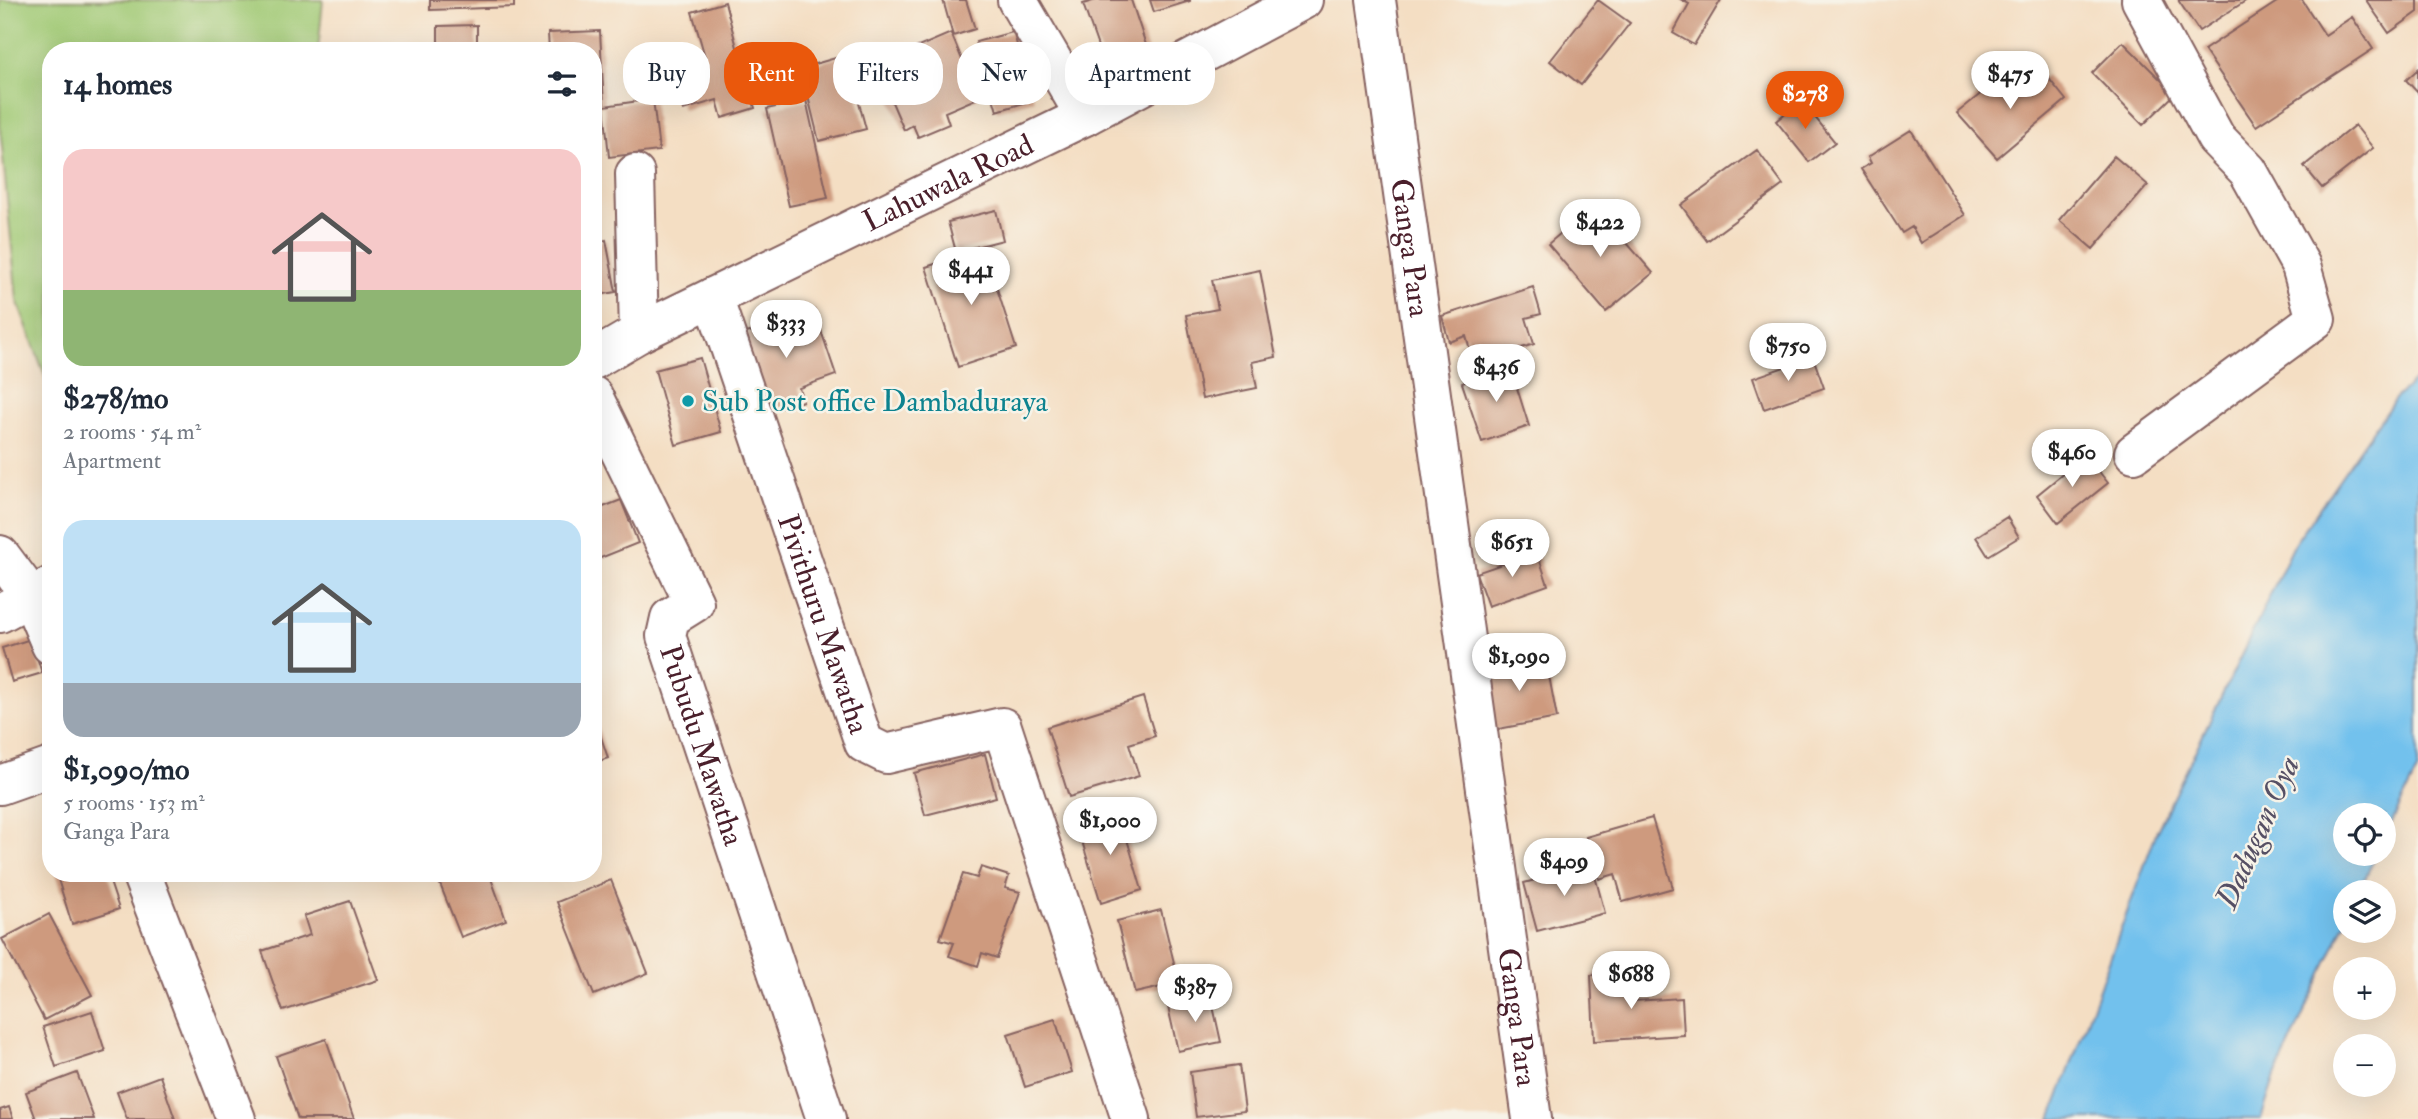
<!DOCTYPE html>
<html lang="en">
<head>
<meta charset="utf-8">
<style>
  :root { --surface:#fff; --page:#f6f6f7; --text:#1f2937; --muted:#747a83; --accent:#ea580c }
  body { margin:0; font-family:"IM FELL Double Pica",serif; background:var(--page); color:var(--text); height:100vh; display:flex; flex-direction:column; font-size:26px; white-space:nowrap }
  * { box-sizing:border-box; margin:0 }
  p { font-size:23px; color:var(--muted) }
  .icon { flex:none; width:38px; height:38px; fill:none; stroke:currentColor; stroke-width:2; stroke-linecap:round; stroke-linejoin:round }
  .map { position:relative; flex:1; overflow:hidden }
  .panel { position:absolute; left:42px; top:42px; width:560px; height:840px; display:flex; flex-direction:column; background:var(--surface); border-radius:28px; box-shadow:0 7px 28px #0002 }
  .panel>* { flex:none }
  .banner { position:absolute; left:623px; top:42px; width:665px; height:63px; display:flex; gap:14px }
  .buttons { position:absolute; left:2333px; top:803px; display:grid; gap:14px }
  .buttons a { display:grid; place-items:center; width:63px; height:63px; border-radius:50%; background:var(--surface); box-shadow:0 7px 28px #0002; font-size:35px }
  .price { position:absolute; translate:-50% -60px; padding:0 16px; border-radius:24px; background:#fff; color:#222; font-size:23px; line-height:46px; filter:drop-shadow(0 2px 4px #0008) }
  .price::after { content:''; position:absolute; left:50%; top:42px; width:21px; height:16px; margin-left:-10px; background:inherit; clip-path:polygon(0 0,100% 0,50% 100%) }
  .price.on { background:var(--accent); color:#fff }
  ul { padding:0; list-style:none }
  li { display:grid; align-content:center; gap:14px; height:371px; padding:0 21px }
  li span { display:grid; place-items:center; height:217px; border-radius:21px; color:#555 }
  li>.icon { margin-inline-start:auto }
  span .icon { width:126px; height:126px; fill:#fffc; stroke-width:1 }
  li b { font-size:30px }
  h2 { display:flex; justify-content:space-between; align-items:center; height:84px; padding:0 21px; font-size:30px }
  .pill { padding:0 24px; border-radius:28px; background:var(--surface); box-shadow:0 7px 28px #0002; font-size:24px; line-height:63px }
  .pill.on { background:var(--accent); color:#fff }
  .map>svg:first-child { display:block }
  .green { fill:#a0c975; stroke:#757450; stroke-width:2 }
  .water { fill:#72c1ed; stroke:#5e708c; stroke-width:2 }
  .building { fill:#ce9a7e }
  .lines { fill:none; stroke-linecap:round; stroke-linejoin:round }
  .street-casing { stroke:#866260; stroke-width:42 }
  .street { stroke:#fff; stroke-width:38 }
  .culture-dot { fill:#0f9aa8; stroke:#f7f3e8; stroke-width:2.5 }
  .labels { text-anchor:middle; stroke-width:5; stroke-linejoin:round; paint-order:stroke }
  .street-label { font-size:30px; fill:#4a1f2b; stroke:#f7f3e8 }
  .culture-label { font-size:30px; fill:#0d838f; stroke:#f7f3e8; text-anchor:start }
  .water-label { font-size:32px; font-style:italic; fill:#565065; stroke:#f7f3e8 }
</style>
</head>
<body>
<div class="map">
<svg width="2418" height="1119" viewBox="0 0 2418 1119">
  <rect width="100%" height="100%" fill="#f7f3e8"/>
  <filter id="ink" filterUnits="userSpaceOnUse"><feTurbulence type="fractalNoise" baseFrequency=".0143" numOctaves="2"/><feDisplacementMap in="SourceGraphic" scale="14" xChannelSelector="R" yChannelSelector="G"/><feConvolveMatrix kernelMatrix="1 2 1 2 8 2 1 2 1" color-interpolation-filters="sRGB"/></filter>
  <filter id="wash" filterUnits="userSpaceOnUse"><feTurbulence type="fractalNoise" baseFrequency=".00686" numOctaves="4" result="noise"/><feDisplacementMap in="SourceGraphic" scale="28" xChannelSelector="R" yChannelSelector="G"/><feGaussianBlur stdDeviation="1.57" result="paint"/><feColorMatrix in="noise" values="0 0 0 0 0 0 0 0 0 0 0 0 0 0 0 0 0 1.4 0 .05"/><feComposite in="paint" operator="in"/></filter>
  <g filter="url(#wash)">
    <rect width="100%" height="100%" fill="#f4dec3"/>
    <!-- green -->
    <path class="green" d="M0,0H323L318,51H51V392L17,300L0,127Z"/>
    <!-- water -->
    <path class="water" d="M2418,377V769L2384,838V816H2345V854H2376L2359,892H2345V923L2275,1076L2261,1119H2051L2157,831L2295,543L2395,399Z"/>
    <g id="blocks">
      <!-- building -->
      <path class="building" d="M430,0H514V7L430,10Z
        M943,0H966L975,29L953,36Z
        M1096,0H1131L1151,60L1108,75L1083,4Z
        M1150,0H1190V1L1154,12Z
        M1598,0L1630,23L1581,85L1550,61Z
        M1682,0H1721L1694,45L1673,33L1689,4Z
        M2178,0H2247L2199,31Z
        M2280,0H2302L2325,35L2352,17L2373,49L2256,126L2204,50Z
        M2366,0H2418V12L2389,33Z
        M725,2L738,51L745,49L757,89L750,91L755,108L722,118L717,100L683,110L671,70L706,60L692,12Z
        M477,25V51H438V26Z
        M600,31L604,106H593V51H549L548,33Z
        M1013,32L1034,100L997,111L976,42Z
        M951,33L978,98L945,112L949,124L918,137L913,125L904,130L876,65Z
        M2123,42L2175,94L2143,125L2092,73Z
        M846,55L866,129L819,141L801,68Z
        M2418,69V93L2406,80Z
        M2010,70L2027,91L2046,75L2066,100L1997,158L1957,113Z
        M653,99L659,151L609,157L604,106Z
        M806,100L828,198L789,206L767,109Z
        M1801,100L1835,142L1809,162L1776,121Z
        M593,112H596L597,178H593Z
        M2355,125L2373,148L2322,188L2304,166Z
        M1911,130L1965,215L1921,243L1912,227L1902,233L1861,169L1871,163L1868,157Z
        M1757,150L1783,185L1707,241L1681,205Z
        M2114,156L2148,185L2093,249L2059,220Z
        M1594,205L1653,273L1606,312L1548,244Z
        M996,210L1003,240L956,252L948,222Z
        M606,240L616,292L593,296V243Z
        M984,248L1016,348L958,367L926,267Z
        M1260,270L1276,357L1252,362L1257,388L1202,399L1186,315L1218,309L1212,280Z
        M1533,287L1541,314L1526,318L1534,344L1474,363L1466,336L1449,342L1442,316Z
        M814,310L836,375L799,388L803,401L764,413L735,337Z
        M1813,357L1824,388L1764,409L1753,378Z
        M700,358L721,432L676,445L655,370Z
        M1510,366L1529,426L1482,442L1462,383Z
        M2086,455L2108,483L2058,523L2037,495Z
        M621,500L638,543L593,561V511Z
        M2007,517L2019,537L1988,556L1976,537Z
        M1537,552L1548,585L1488,606L1476,573Z
        M31,639L42,673L12,682L2,648Z
        M1545,655L1557,718L1493,730L1481,668Z
        M1143,697L1155,736L1129,744L1139,776L1069,797L1047,727Z
        M593,713L608,758L593,763Z
        M985,754L996,797L925,815L914,773Z
        M1119,812L1142,890L1101,903L1077,825Z
        M1652,818L1673,888L1623,902L1615,874L1599,879L1586,837Z
        M1592,865L1605,913L1537,931L1524,883Z
        M981,867L1009,876L1005,888L1020,892L997,958L982,953L978,966L949,956L954,943L940,939L963,874L977,878Z
        M56,873H107L119,909L72,924Z
        M489,873L506,920L461,937L436,874Z
        M611,880L648,973L594,995L557,902Z
        M350,901L378,980L283,1011L262,951L310,935L304,916Z
        M1161,910L1179,983L1135,993L1117,921Z
        M49,914L92,995L44,1020L2,939Z
        M1632,972L1634,1001L1682,998L1684,1035L1594,1041L1591,975Z
        M1211,997L1221,1042L1178,1051L1168,1007Z
        M92,1011L105,1051L56,1067L43,1027Z
        M1055,1019L1072,1072L1025,1087L1008,1034Z
        M326,1039L354,1119H298L276,1056Z
        M1239,1065L1245,1111L1196,1117L1190,1072Z
        M77,1073L94,1119H36L26,1092Z
        M160,1076L175,1119H127L117,1092Z
        M9,1107L13,1119H0V1110Z"/>
    </g>
  </g>
  <g filter="url(#ink)">
    <use href="#blocks" fill-opacity="0" stroke="#866260" stroke-width="2"/>
    <g class="lines">
      <defs>
        <g id="street">
          <path d="M1017,0L1085,116"/>
          <path id="s1" d="M1376,0L1532,1119"/>
          <path d="M635,174L639,333"/>
          <path id="s2" d="M713,297L864,743L886,754L1002,727L1131,1119"/>
          <path id="s3" d="M593,360L639,333L1085,116L1303,0"/>
          <path id="s4" d="M593,396L694,603L670,618L666,636L826,1119"/>
          <path d="M2134,453L2316,319L2301,266L2248,171L2216,138L2141,0"/>
          <path d="M0,555L30,595L51,645"/>
          <path d="M0,613L51,586"/>
          <path d="M0,785L51,767"/>
          <path d="M141,873L236,1119"/>
        </g>
      </defs>
      <!-- street casing -->
      <use href="#street" class="street-casing"/>
      <!-- street -->
      <use href="#street" class="street"/>
    </g>
  </g>
  <!-- markers -->
  <circle class="culture-dot" cx="688" cy="401" r="7"/>
  <g class="labels">
    <!-- street labels -->
    <g class="street-label">
      <text dy="10" stroke="none"><textPath href="#s3" startOffset="397">Lahuwala Road</textPath></text>
      <text dy="10" stroke="none"><textPath href="#s1" startOffset="250">Ganga Para</textPath></text>
      <text dy="10" stroke="none"><textPath href="#s2" startOffset="345">Pivithuru Mawatha</textPath></text>
      <text dy="10" stroke="none"><textPath href="#s4" startOffset="392">Pubudu Mawatha</textPath></text>
      <text dy="10" stroke="none"><textPath href="#s1" startOffset="1027">Ganga Para</textPath></text>
    </g>
    <!-- culture labels -->
    <g class="culture-label">
      <text x="702" y="411">Sub Post office Dambaduraya</text>
    </g>
    <!-- water labels -->
    <g class="water-label">
      <text transform="translate(2257 832) rotate(-66)" y="11">Dadugan Oya</text>
    </g>
  </g>
</svg>
<div class="buttons">
<a><svg class="icon" aria-label="locate" viewBox="0 0 24 24"><circle cx="12" cy="12" r="6"/><path d="M12 2v4M12 18v4M2 12h4M18 12h4"/></svg></a>
<a><svg class="icon" aria-label="layers" viewBox="0 0 24 24"><path d="M12 4l9 5-9 5-9-5zM3 14l9 5 9-5"/></svg></a>
<a>+</a>
<a>−</a>
</div>
<b class="price" style="left:2010px;top:111px">$475</b>
<b class="price on" style="left:1805px;top:131px">$278</b>
<b class="price" style="left:1600px;top:259px">$422</b>
<b class="price" style="left:971px;top:307px">$441</b>
<b class="price" style="left:786px;top:360px">$333</b>
<b class="price" style="left:1788px;top:383px">$750</b>
<b class="price" style="left:1496px;top:404px">$436</b>
<b class="price" style="left:2072px;top:489px">$460</b>
<b class="price" style="left:1512px;top:579px">$651</b>
<b class="price" style="left:1519px;top:693px">$1,090</b>
<b class="price" style="left:1110px;top:857px">$1,000</b>
<b class="price" style="left:1564px;top:898px">$409</b>
<b class="price" style="left:1631px;top:1011px">$688</b>
<b class="price" style="left:1195px;top:1024px">$387</b>
<div class="banner">
<a class="pill">Buy</a>
<a class="pill on">Rent</a>
<a class="pill">Filters</a>
<a class="pill">New</a>
<a class="pill">Apartment</a>
</div>
<section class="panel">
<h2>14 homes<svg class="icon" aria-label="filters" viewBox="0 0 24 24"><path d="M4 7h16M4 17h16"/><circle cx="9" cy="7" r="2"/><circle cx="15" cy="17" r="2"/></svg></h2>
<ul>
<li><span style="background:linear-gradient(#f6c9c9 65%,#8fb573 0)"><svg class="icon" aria-label="home" viewBox="0 0 24 24"><path d="M3 11l9-7 9 7M6 9v11h12V9"/></svg></span><div><b>$278/mo</b><p>2 rooms · 54 m²</p><p>Apartment</p></div></li>
<li><span style="background:linear-gradient(#bfe0f5 75%,#9aa5b1 0)"><svg class="icon" aria-label="home" viewBox="0 0 24 24"><path d="M3 11l9-7 9 7M6 9v11h12V9"/></svg></span><div><b>$1,090/mo</b><p>5 rooms · 153 m²</p><p>Ganga Para</p></div></li>
</ul>
</section>
</div>
</body>
</html>
